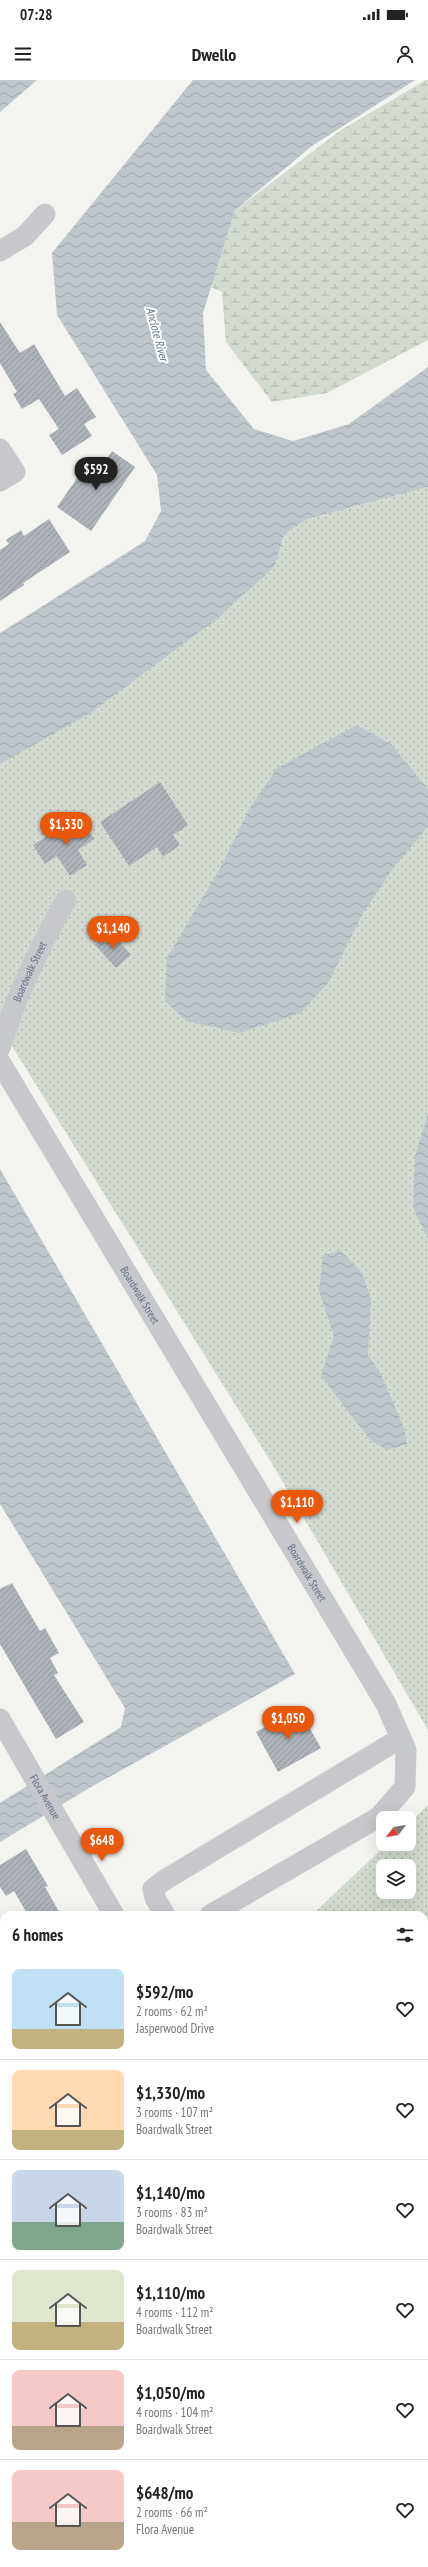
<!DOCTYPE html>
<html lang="en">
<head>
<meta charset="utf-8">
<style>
  :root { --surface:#fff; --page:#f6f6f6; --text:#222; --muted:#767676; --line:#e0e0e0; --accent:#ea580c }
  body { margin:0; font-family:"PT Sans Narrow",sans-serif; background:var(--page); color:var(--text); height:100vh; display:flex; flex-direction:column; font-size:15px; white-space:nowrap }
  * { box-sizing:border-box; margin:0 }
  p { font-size:13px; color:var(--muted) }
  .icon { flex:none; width:22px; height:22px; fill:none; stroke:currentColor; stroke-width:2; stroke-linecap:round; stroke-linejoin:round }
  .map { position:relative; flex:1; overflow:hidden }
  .side { position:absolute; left:0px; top:1831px; width:428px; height:656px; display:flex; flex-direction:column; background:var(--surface); border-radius:12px 12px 0 0; box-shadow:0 4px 16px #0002 }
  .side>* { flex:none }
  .needle { width:26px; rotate:239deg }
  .controls { position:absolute; left:376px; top:1731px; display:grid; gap:8px }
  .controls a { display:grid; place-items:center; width:40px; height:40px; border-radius:8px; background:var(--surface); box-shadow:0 4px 16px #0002; font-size:20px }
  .price { position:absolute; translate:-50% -34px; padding:0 9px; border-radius:14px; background:var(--accent); color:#fff; font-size:13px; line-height:26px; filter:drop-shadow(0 1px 2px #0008) }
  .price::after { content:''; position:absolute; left:50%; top:24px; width:12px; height:9px; margin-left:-6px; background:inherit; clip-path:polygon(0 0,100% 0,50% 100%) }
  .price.on { background:#222; color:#fff }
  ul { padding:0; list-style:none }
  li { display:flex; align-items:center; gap:12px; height:100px; padding:0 12px }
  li+li { border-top:1px solid var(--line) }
  li span { display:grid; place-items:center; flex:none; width:112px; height:80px; border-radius:8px; color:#555 }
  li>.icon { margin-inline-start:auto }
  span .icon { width:48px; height:48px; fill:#fffc; stroke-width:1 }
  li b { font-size:17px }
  h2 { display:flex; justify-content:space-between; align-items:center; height:48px; padding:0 12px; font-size:17px }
  .status { display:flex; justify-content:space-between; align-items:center; height:28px; padding:0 20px; background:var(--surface); direction:ltr }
  .status svg { height:11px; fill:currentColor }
  header { display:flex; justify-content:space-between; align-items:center; height:52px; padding:0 12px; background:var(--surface); font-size:18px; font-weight:700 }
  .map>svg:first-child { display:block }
  .grass { fill:url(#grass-dots); fill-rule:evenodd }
  .wetland { fill:url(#wetland-marsh) }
  .water { fill:url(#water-waves) }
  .building { fill:url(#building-hatch) }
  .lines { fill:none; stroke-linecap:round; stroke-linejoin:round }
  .minor { stroke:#c6c8cc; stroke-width:21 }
  .labels { text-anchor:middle; stroke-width:4; stroke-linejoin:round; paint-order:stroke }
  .street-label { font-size:11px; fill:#626e81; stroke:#fff }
  .water-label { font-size:12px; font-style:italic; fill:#637585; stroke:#fff }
</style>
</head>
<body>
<div class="status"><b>07:28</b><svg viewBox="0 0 49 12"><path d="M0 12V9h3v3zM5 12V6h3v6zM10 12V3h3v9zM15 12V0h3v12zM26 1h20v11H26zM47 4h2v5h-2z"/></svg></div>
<header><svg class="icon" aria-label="menu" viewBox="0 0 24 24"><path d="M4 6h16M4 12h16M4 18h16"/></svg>Dwello<svg class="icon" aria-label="person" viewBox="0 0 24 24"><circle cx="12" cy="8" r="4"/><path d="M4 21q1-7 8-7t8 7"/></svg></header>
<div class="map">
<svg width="428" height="2487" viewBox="0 0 428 2487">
  <defs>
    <pattern id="grass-dots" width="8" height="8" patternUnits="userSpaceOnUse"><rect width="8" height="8" fill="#d3dbd0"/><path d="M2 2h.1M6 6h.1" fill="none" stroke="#afb6ae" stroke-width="1.8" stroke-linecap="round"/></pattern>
    <pattern id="wetland-marsh" width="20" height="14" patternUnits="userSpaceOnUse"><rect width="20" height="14" fill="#d3dbd0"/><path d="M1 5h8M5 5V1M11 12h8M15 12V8" fill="none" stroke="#afb6ae"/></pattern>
    <pattern id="water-waves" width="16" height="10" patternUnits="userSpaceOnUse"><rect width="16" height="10" fill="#bfc7cd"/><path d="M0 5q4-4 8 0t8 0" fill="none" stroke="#9fa6ac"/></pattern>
    <pattern id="building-hatch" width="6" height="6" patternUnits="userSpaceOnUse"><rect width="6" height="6" fill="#aeb3b9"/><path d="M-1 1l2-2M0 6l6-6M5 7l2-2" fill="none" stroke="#91969c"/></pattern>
  </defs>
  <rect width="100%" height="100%" fill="#f3f4ef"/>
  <!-- grass -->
  <path class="grass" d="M428,407V1650L271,1382L0,947V684L275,486L284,455L307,439Z
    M428,1725V2273L424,2275V1835H312L387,1764H409V1743ZM383,1786H409V1812H383Z"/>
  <!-- wetland -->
  <path class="wetland" d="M426,0H428V260L327,313L272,322L226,262L222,212L211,207L235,130L341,50Z"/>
  <!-- water -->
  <path class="water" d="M0,0H37L0,32Z
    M193,0H415L312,66L235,130L203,233L206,290L254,349L293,361L349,344L428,287V407L307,439L284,455L275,486L217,539L89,634L0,684V553L145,461L161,431L157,395L57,235L52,173Z
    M357,645L391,664L428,709V747L394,787L363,833L328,903L301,933L240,953L186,941L165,921L167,878L223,783L249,729L277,688Z
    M428,1033V1159L413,1128L415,1076Z
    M0,1089L295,1594L91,1707L0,1762V1723L121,1647L125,1628L0,1424Z
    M341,1171L361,1191L371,1218L368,1275L381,1294L404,1348L407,1364L388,1370L371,1361L321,1296L334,1256L319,1211L323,1175Z
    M0,1869L4,1876V1995L0,1998Z"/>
  <!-- building -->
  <path class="building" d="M0,242L20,273L34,264L65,316L77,308L96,337L84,344L92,356L62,375L49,355L59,349L39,319L22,329L13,314L17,312L0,283Z
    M112,371L135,387L91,451L57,427L87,384L98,392Z
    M49,439L70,472L23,503L24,505L0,521V470L9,464L6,460L21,450L24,456Z
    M160,702L188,745L173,755L180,765L163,777L157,767L129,786L100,742Z
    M78,736L94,759L78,770L87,785L70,796L57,776L45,784L33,765Z
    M110,851L131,875L116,888L95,865Z
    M12,1503L40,1551L45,1548L59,1573L50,1578L58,1593L54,1595L84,1642L56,1659L0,1564V1509Z
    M298,1628L321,1668L278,1692L256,1652Z
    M26,1769L48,1806L45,1807L61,1835H28L14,1811L6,1816L0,1807V1785Z"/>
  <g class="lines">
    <!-- minor -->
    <g class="minor">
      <path d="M0,171L25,156L45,134"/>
      <path d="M0,369L15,392L0,401"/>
      <path id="s1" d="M0,968C16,915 39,868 66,820"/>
      <path id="s2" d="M0,982L386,1624L406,1670L405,1707L379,1737L210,1835"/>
      <path id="s3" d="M0,1639L114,1835"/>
      <path d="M165,1835L155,1818L153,1809L163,1801L401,1658"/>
      <path d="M0,2122L4,2120"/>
      <path d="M0,2354L4,2351"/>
      <path d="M0,2422L4,2428"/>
      <path d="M37,2483L40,2487"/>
      <path d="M272,2483L274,2487"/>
      <path d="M339,2483L342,2487"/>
    </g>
  </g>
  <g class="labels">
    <!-- street labels -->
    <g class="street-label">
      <text dy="4" stroke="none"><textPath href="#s1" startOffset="82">Boardwalk Street</textPath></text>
      <text dy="4" stroke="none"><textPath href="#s2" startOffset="272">Boardwalk Street</textPath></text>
      <text dy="4" stroke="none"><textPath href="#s2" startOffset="596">Boardwalk Street</textPath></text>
      <text dy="4" stroke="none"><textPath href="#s3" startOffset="90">Flora Avenue</textPath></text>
    </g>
    <!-- water labels -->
    <g class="water-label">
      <text transform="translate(157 254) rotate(75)" y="4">Anclote River</text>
    </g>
  </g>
</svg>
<div class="controls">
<a><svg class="needle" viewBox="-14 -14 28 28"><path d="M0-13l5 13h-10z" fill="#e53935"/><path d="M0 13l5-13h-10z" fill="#767676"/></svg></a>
<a><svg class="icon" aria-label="layers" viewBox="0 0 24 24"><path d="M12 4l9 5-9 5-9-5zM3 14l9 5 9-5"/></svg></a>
</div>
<b class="price on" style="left:96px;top:411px">$592</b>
<b class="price" style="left:66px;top:766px">$1,330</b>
<b class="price" style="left:113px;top:870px">$1,140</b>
<b class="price" style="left:297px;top:1444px">$1,110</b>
<b class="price" style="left:288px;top:1660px">$1,050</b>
<b class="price" style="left:102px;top:1782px">$648</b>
<section class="side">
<h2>6 homes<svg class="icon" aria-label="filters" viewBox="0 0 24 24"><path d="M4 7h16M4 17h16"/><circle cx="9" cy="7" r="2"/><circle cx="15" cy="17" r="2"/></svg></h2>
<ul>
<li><span style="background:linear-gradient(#bfe0f5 75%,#c2b280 0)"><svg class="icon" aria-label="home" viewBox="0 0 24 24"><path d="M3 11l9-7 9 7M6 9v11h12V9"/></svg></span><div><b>$592/mo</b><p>2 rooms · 62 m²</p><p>Jasperwood Drive</p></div><svg class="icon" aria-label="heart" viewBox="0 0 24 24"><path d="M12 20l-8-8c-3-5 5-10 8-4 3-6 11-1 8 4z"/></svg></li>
<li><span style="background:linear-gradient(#ffd9b3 75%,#c2b280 0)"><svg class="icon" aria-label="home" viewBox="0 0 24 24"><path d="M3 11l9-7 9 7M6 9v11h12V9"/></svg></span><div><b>$1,330/mo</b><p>3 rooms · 107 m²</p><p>Boardwalk Street</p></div><svg class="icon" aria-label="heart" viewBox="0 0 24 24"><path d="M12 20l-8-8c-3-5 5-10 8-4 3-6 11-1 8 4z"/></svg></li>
<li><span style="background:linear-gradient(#c9d6e8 65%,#7fa58c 0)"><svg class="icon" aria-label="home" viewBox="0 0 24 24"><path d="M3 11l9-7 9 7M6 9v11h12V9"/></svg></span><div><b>$1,140/mo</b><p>3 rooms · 83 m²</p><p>Boardwalk Street</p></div><svg class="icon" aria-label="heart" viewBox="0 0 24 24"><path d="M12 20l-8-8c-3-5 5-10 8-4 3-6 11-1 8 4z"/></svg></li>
<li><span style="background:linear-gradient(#dfe7d0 65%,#c2b280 0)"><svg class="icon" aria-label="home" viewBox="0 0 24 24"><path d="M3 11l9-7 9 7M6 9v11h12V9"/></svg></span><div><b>$1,110/mo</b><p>4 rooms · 112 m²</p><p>Boardwalk Street</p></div><svg class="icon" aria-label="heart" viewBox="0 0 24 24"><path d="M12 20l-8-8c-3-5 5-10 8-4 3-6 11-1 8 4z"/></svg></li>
<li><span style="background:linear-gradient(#f6c9c9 70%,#b9a48a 0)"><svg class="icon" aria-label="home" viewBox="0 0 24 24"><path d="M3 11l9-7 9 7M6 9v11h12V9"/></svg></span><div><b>$1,050/mo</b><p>4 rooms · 104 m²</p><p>Boardwalk Street</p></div><svg class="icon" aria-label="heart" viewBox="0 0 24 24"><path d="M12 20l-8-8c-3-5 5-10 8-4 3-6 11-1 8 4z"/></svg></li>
<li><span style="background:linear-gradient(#f6c9c9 65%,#b9a48a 0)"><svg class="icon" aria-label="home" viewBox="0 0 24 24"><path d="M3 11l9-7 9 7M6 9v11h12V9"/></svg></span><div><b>$648/mo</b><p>2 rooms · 66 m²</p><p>Flora Avenue</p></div><svg class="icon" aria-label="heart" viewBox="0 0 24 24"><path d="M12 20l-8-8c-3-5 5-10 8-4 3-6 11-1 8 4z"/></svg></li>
</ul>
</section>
</div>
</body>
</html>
